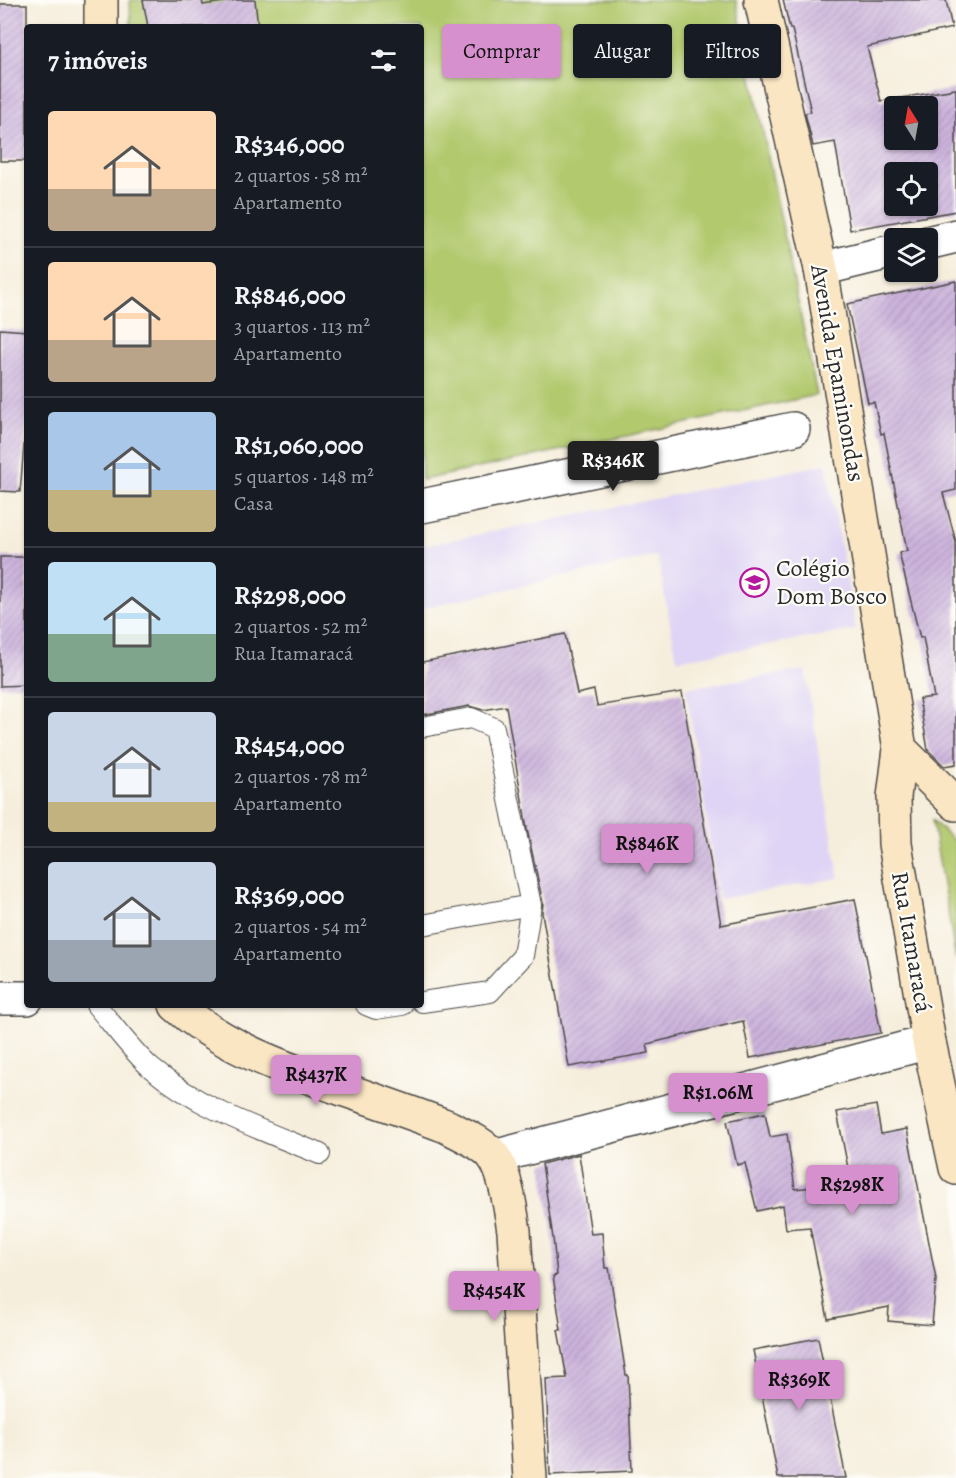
<!DOCTYPE html>
<html lang="pt">
<head>
<meta charset="utf-8">
<style>
  :root { --surface:#171b24; --page:#20242c; --text:#f1f3f6; --muted:#9ea1a6; --line:#363941; --accent:#d690ce }
  body { margin:0; font-family:Alegreya,serif; background:var(--page); color:var(--text); height:100vh; display:flex; flex-direction:column; font-size:22px; white-space:nowrap }
  * { box-sizing:border-box; margin:0 }
  p { font-size:20px; color:var(--muted) }
  .icon { flex:none; width:33px; height:33px; fill:none; stroke:currentColor; stroke-width:2; stroke-linecap:round; stroke-linejoin:round }
  .map { position:relative; flex:1; overflow:hidden }
  .side { position:absolute; left:24px; top:24px; width:400px; height:984px; display:flex; flex-direction:column; background:var(--surface); border-radius:6px; box-shadow:0 2px 4px #0004 }
  .side>* { flex:none }
  .hud { position:absolute; left:442px; top:24px; width:423px; height:54px; display:flex; gap:12px }
  .needle { width:39px; rotate:349deg }
  .controls { position:absolute; left:884px; top:96px; display:grid; gap:12px }
  .controls a { display:grid; place-items:center; width:54px; height:54px; border-radius:6px; background:var(--surface); box-shadow:0 2px 4px #0004; font-size:30px }
  .price { position:absolute; translate:-50% -51px; padding:0 14px; border-radius:6px; background:var(--accent); color:#111; font-size:20px; line-height:39px; filter:drop-shadow(0 2px 3px #0008) }
  .price::after { content:''; position:absolute; left:50%; top:36px; width:18px; height:14px; margin-left:-9px; background:inherit; clip-path:polygon(0 0,100% 0,50% 100%) }
  .price.on { background:#222; color:#fff }
  ul { padding:0; list-style:none }
  li { display:flex; align-items:center; gap:18px; height:150px; padding:0 24px }
  li+li { border-top:2px solid var(--line) }
  li span { display:grid; place-items:center; flex:none; width:168px; height:120px; border-radius:6px; color:#555 }
  li>.icon { margin-inline-start:auto }
  span .icon { width:72px; height:72px; fill:#fffc; stroke-width:1 }
  li b { font-size:26px }
  h2 { display:flex; justify-content:space-between; align-items:center; height:72px; padding:0 24px; font-size:26px }
  .chip { padding:0 21px; border-radius:6px; background:var(--surface); box-shadow:0 2px 4px #0004; font-size:21px; line-height:54px }
  .chip.on { background:var(--accent); color:#111 }
  .map>svg:first-child { display:block }
  .built { fill:#dfd4f5 }
  .park { fill:#b2c96e; stroke:#6e7a4c; stroke-width:1.5 }
  .building { fill:url(#building-hatch); fill-rule:evenodd }
  .lines { fill:none; stroke-linecap:round; stroke-linejoin:round }
  .lane-casing { stroke:#494846; stroke-width:22 }
  .street-casing { stroke:#494846; stroke-width:36 }
  .secondary-casing { stroke:#494846; stroke-width:36 }
  .lane { stroke:#fff; stroke-width:20 }
  .street { stroke:#fff; stroke-width:33 }
  .secondary { stroke:#fbe6c4; stroke-width:33 }
  .labels { text-anchor:middle; stroke-width:4.5; stroke-linejoin:round; paint-order:stroke }
  .street-label { font-size:24px; fill:#2b2b2b; stroke:#fdfcf7 }
  .poi-label { font-size:24px; fill:#2b2b2b; stroke:#fdfcf7; text-anchor:start }
</style>
</head>
<body>
<div class="map">
<svg width="956" height="1478" viewBox="0 0 956 1478">
  <defs>
    <pattern id="building-hatch" width="6" height="6" patternUnits="userSpaceOnUse" patternTransform="scale(1.5)"><rect width="6" height="6" fill="#ccb3dc"/><path d="M-1 1l2-2M0 6l6-6M5 7l2-2" fill="none" stroke="#af9abd"/></pattern>
  </defs>
  <rect width="100%" height="100%" fill="#fdfcf7"/>
  <filter id="ink" filterUnits="userSpaceOnUse"><feTurbulence type="fractalNoise" baseFrequency=".0167" numOctaves="2"/><feDisplacementMap in="SourceGraphic" scale="12" xChannelSelector="R" yChannelSelector="G"/><feConvolveMatrix kernelMatrix="1 2 1 2 8 2 1 2 1" color-interpolation-filters="sRGB"/></filter>
  <filter id="wash" filterUnits="userSpaceOnUse"><feTurbulence type="fractalNoise" baseFrequency=".008" numOctaves="4" result="noise"/><feDisplacementMap in="SourceGraphic" scale="24" xChannelSelector="R" yChannelSelector="G"/><feGaussianBlur stdDeviation="1.35" result="paint"/><feColorMatrix in="noise" values="0 0 0 0 0 0 0 0 0 0 0 0 0 0 0 0 0 1.4 0 .05"/><feComposite in="paint" operator="in"/></filter>
  <g filter="url(#wash)">
    <rect width="100%" height="100%" fill="#f6eedc"/>
    <!-- built -->
    <path class="built" d="M826,464L856,630L677,660L657,556L422,608V546Z
      M805,670L839,878L719,899L686,688Z"/>
    <!-- park -->
    <path class="park" d="M130,0H736L817,395L422,480V27H131Z
      M932,820L956,843V959Z"/>
    <g id="blocks">
      <!-- building -->
      <path class="building" d="M143,0H202L203,5L237,0H255L258,27H148Z
        M783,0H946L952,28L867,47L881,101L956,89V211L850,230L835,142L813,146L805,113L811,112L792,29H790ZM894,106H927V140H894ZM894,172H927V206H894Z
        M0,4H27V161H0Z
        M956,281V490L943,493L956,542V764L944,766L928,750L919,699L934,697L923,637L920,638L899,553L907,551L884,433L881,434L874,402L868,403L847,304Z
        M0,329L27,331V411L20,492L0,491Z
        M0,557H27V685L0,686Z
        M565,634L577,694L594,690L597,706L682,692L721,925L855,899L881,1033L750,1058L743,1021L647,1044L649,1053L569,1067L542,913L543,903L527,829L506,706L483,710L469,706L422,715V662Z
        M876,1105L881,1134L907,1129L936,1279L932,1325L888,1321L889,1307L828,1319L810,1227L786,1229L783,1205L757,1211L745,1163L737,1165L727,1121L765,1113L770,1137L787,1134L795,1189L851,1183L837,1112Z
        M579,1154L591,1234L602,1233L605,1268H609L626,1375H628L632,1471L550,1475L546,1379L567,1378L558,1330H561L553,1276L557,1275L553,1238L542,1164Z
        M818,1338L846,1478H778L753,1350Z"/>
    </g>
  </g>
  <g filter="url(#ink)">
    <use href="#blocks" fill-opacity="0" stroke="#494846" stroke-width="1.5"/>
    <g class="lines">
      <defs>
        <path id="lane" d="M422,727L471,718L494,728L531,905L523,956L490,992L422,1002
          M422,925L531,905
          M96,1005C113,1025 132,1051 151,1068C200,1109 262,1130 320,1154
          M366,1005L376,1009L402,1005"/>
        <path id="street" d="M927,243L956,236
          M821,269L894,251
          M422,506L793,429
          M0,998H27
          M494,1157L929,1042"/>
        <path id="secondary" d="M101,0V27
          M761,0L821,269L900,749L894,797L895,844L929,1042L956,1168
          M900,749L956,804
          M176,1005C220,1045 279,1066 334,1086C371,1099 409,1112 446,1126C460,1133 485,1144 494,1157C506,1174 511,1211 514,1231L530,1478"/>
      </defs>
      <!-- lane casing -->
      <use href="#lane" class="lane-casing"/>
      <!-- street casing -->
      <use href="#street" class="street-casing"/>
      <!-- secondary casing -->
      <use href="#secondary" class="secondary-casing"/>
      <!-- lane -->
      <use href="#lane" class="lane"/>
      <!-- street -->
      <use href="#street" class="street"/>
      <!-- secondary -->
      <use href="#secondary" class="secondary"/>
    </g>
  </g>
  <!-- icons -->
  <defs>
    <symbol id="school-ring" viewBox="-11 -11 22 22"><circle r="9.5" fill="#fdfcf7" stroke="#b5179e" stroke-width="1.5"/><path d="M0-5L7-2L0 1L-7-2ZM-4 1L0 2.5L4 1V4Q0 6-4 4Z" fill="#b5179e"/></symbol>
  </defs>
  <g fill-rule="evenodd">
    <use href="#school-ring" x="738" y="566" width="33" height="33"/>
  </g>
  <g class="labels">
    <!-- street labels -->
    <g class="street-label">
      <text transform="translate(838 373) rotate(80)" y="8">Avenida Epaminondas</text>
      <text transform="translate(912 942) rotate(80)" y="8">Rua Itamaracá</text>
    </g>
    <!-- poi labels -->
    <g class="poi-label">
      <text x="776" y="576">Colégio<tspan x="776" dy="28">Dom Bosco</tspan></text>
    </g>
  </g>
</svg>
<div class="controls">
<a><svg class="needle" viewBox="-14 -14 28 28"><path d="M0-13l5 13h-10z" fill="#e53935"/><path d="M0 13l5-13h-10z" fill="#9ea1a6"/></svg></a>
<a><svg class="icon" aria-label="locate" viewBox="0 0 24 24"><circle cx="12" cy="12" r="6"/><path d="M12 2v4M12 18v4M2 12h4M18 12h4"/></svg></a>
<a><svg class="icon" aria-label="layers" viewBox="0 0 24 24"><path d="M12 4l9 5-9 5-9-5zM3 14l9 5 9-5"/></svg></a>
</div>
<b class="price on" style="left:613px;top:492px">R$346K</b>
<b class="price" style="left:647px;top:875px">R$846K</b>
<b class="price" style="left:316px;top:1106px">R$437K</b>
<b class="price" style="left:718px;top:1124px">R$1.06M</b>
<b class="price" style="left:852px;top:1216px">R$298K</b>
<b class="price" style="left:494px;top:1322px">R$454K</b>
<b class="price" style="left:799px;top:1411px">R$369K</b>
<div class="hud">
<a class="chip on">Comprar</a>
<a class="chip">Alugar</a>
<a class="chip">Filtros</a>
</div>
<section class="side">
<h2>7 imóveis<svg class="icon" aria-label="filters" viewBox="0 0 24 24"><path d="M4 7h16M4 17h16"/><circle cx="9" cy="7" r="2"/><circle cx="15" cy="17" r="2"/></svg></h2>
<ul>
<li><span style="background:linear-gradient(#ffd9b3 65%,#b9a48a 0)"><svg class="icon" aria-label="home" viewBox="0 0 24 24"><path d="M3 11l9-7 9 7M6 9v11h12V9"/></svg></span><div><b>R$346,000</b><p>2 quartos · 58 m²</p><p>Apartamento</p></div></li>
<li><span style="background:linear-gradient(#ffd9b3 65%,#b9a48a 0)"><svg class="icon" aria-label="home" viewBox="0 0 24 24"><path d="M3 11l9-7 9 7M6 9v11h12V9"/></svg></span><div><b>R$846,000</b><p>3 quartos · 113 m²</p><p>Apartamento</p></div></li>
<li><span style="background:linear-gradient(#a9c7e8 65%,#c2b280 0)"><svg class="icon" aria-label="home" viewBox="0 0 24 24"><path d="M3 11l9-7 9 7M6 9v11h12V9"/></svg></span><div><b>R$1,060,000</b><p>5 quartos · 148 m²</p><p>Casa</p></div></li>
<li><span style="background:linear-gradient(#bfe0f5 60%,#7fa58c 0)"><svg class="icon" aria-label="home" viewBox="0 0 24 24"><path d="M3 11l9-7 9 7M6 9v11h12V9"/></svg></span><div><b>R$298,000</b><p>2 quartos · 52 m²</p><p>Rua Itamaracá</p></div></li>
<li><span style="background:linear-gradient(#c9d6e8 75%,#c2b280 0)"><svg class="icon" aria-label="home" viewBox="0 0 24 24"><path d="M3 11l9-7 9 7M6 9v11h12V9"/></svg></span><div><b>R$454,000</b><p>2 quartos · 78 m²</p><p>Apartamento</p></div></li>
<li><span style="background:linear-gradient(#c9d6e8 65%,#9aa5b1 0)"><svg class="icon" aria-label="home" viewBox="0 0 24 24"><path d="M3 11l9-7 9 7M6 9v11h12V9"/></svg></span><div><b>R$369,000</b><p>2 quartos · 54 m²</p><p>Apartamento</p></div></li>
</ul>
</section>
</div>
</body>
</html>
